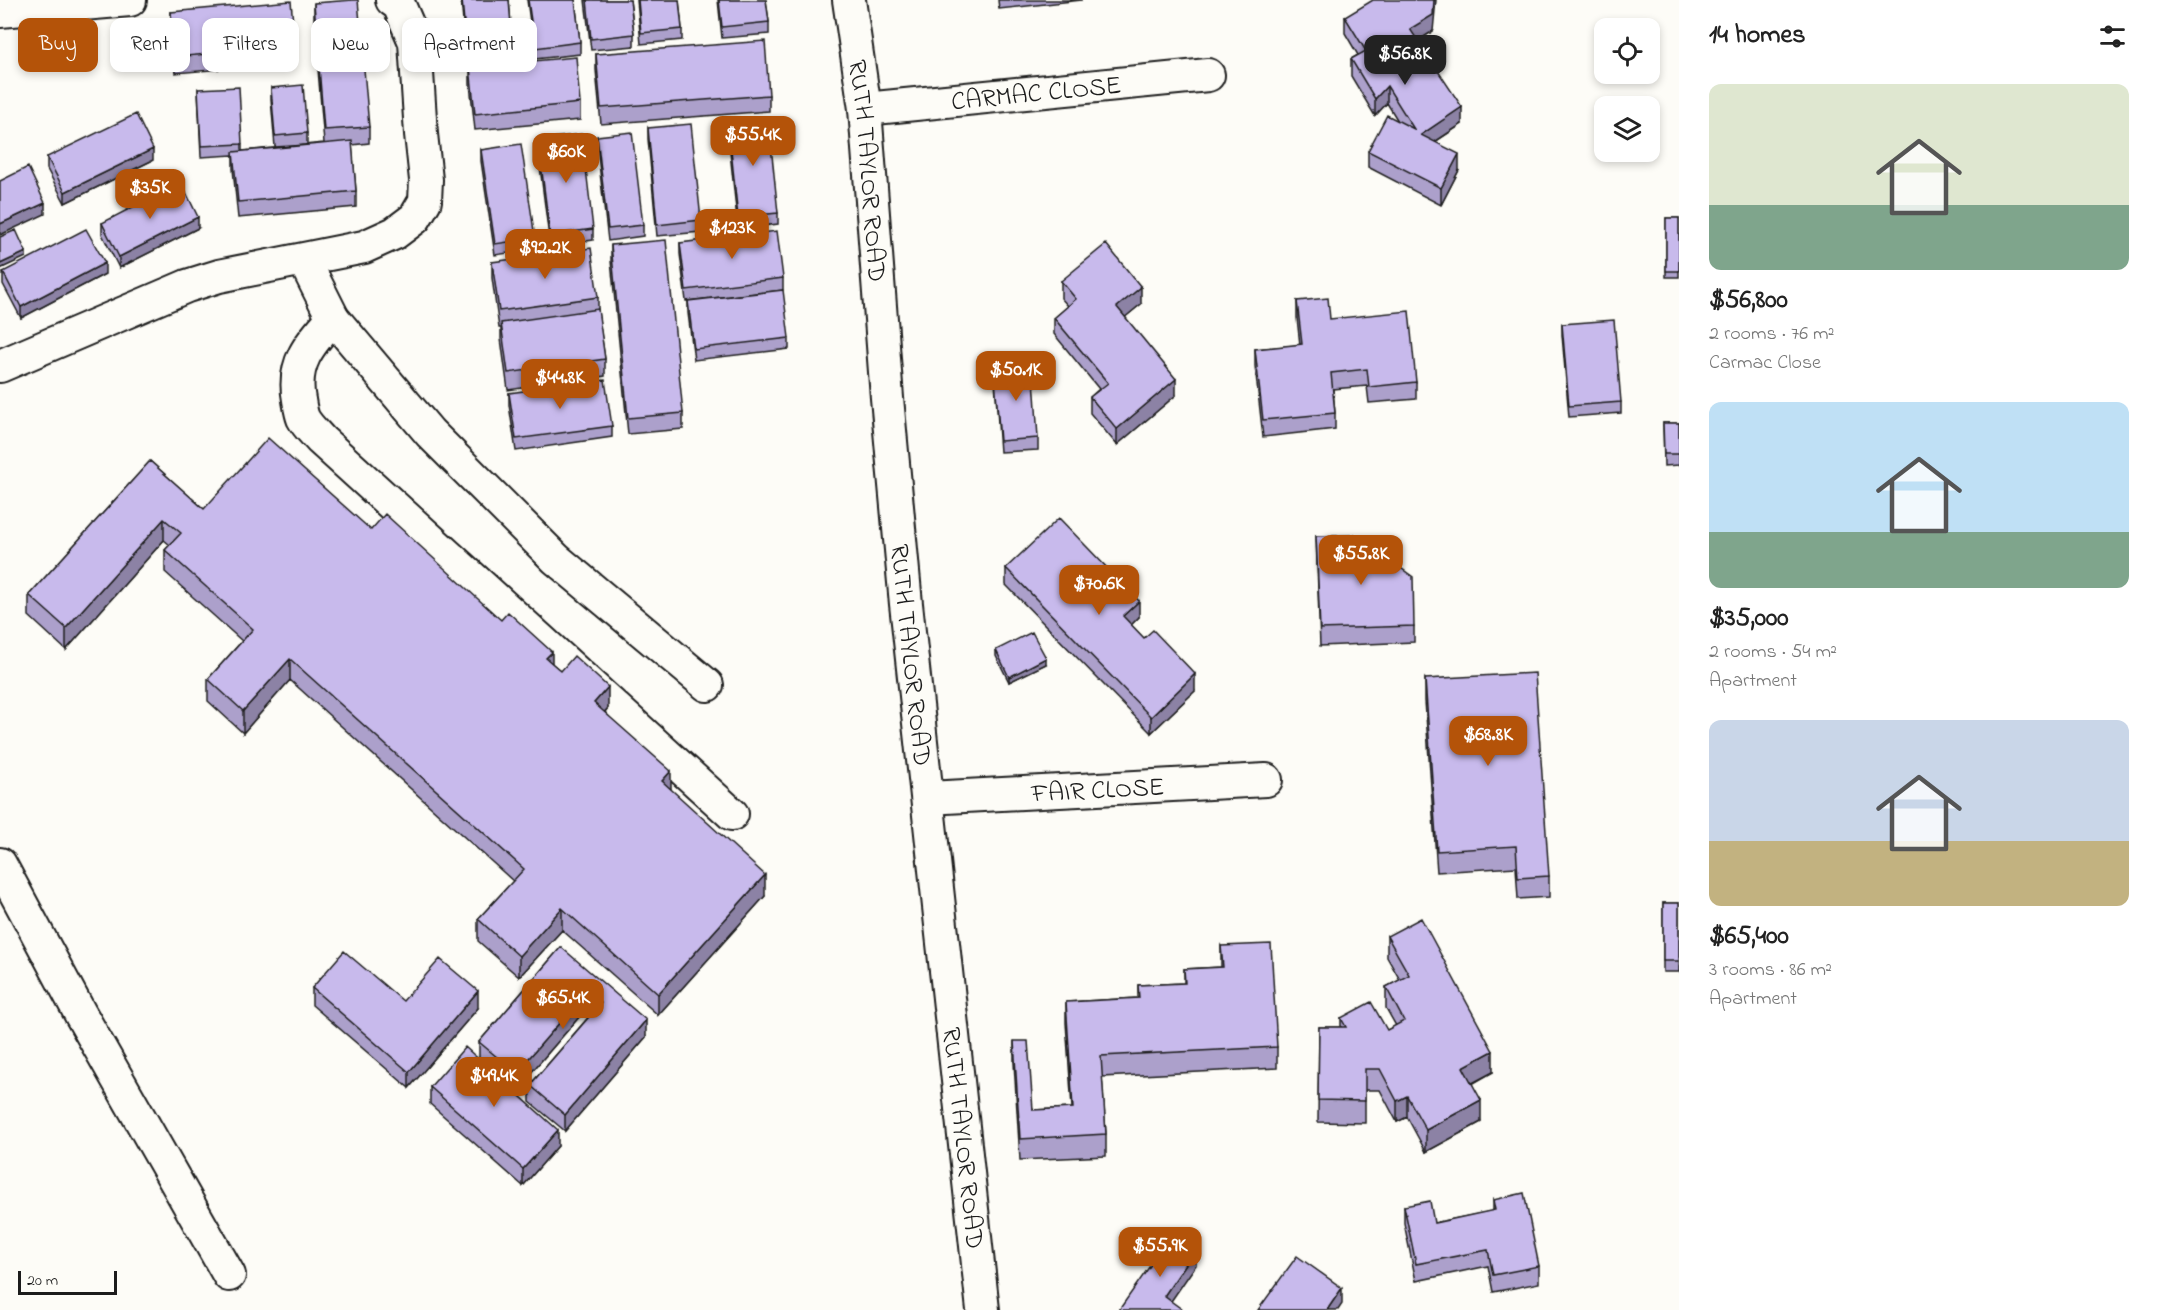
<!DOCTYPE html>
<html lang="en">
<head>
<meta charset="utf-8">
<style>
  :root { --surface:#fff; --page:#f2f2f2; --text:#222; --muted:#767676; --accent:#b45309 }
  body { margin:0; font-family:"Indie Flower",sans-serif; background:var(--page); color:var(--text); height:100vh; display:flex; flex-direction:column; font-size:22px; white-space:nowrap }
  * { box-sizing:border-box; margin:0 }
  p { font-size:20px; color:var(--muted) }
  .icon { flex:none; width:33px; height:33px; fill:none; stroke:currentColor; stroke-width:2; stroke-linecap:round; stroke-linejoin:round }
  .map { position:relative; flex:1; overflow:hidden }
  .side { display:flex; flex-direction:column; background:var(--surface); width:480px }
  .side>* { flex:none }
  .hud { position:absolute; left:18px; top:18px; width:570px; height:54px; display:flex; gap:12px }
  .fabs { position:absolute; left:1594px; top:18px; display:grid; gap:12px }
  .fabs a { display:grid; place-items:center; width:66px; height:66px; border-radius:12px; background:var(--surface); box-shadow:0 3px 9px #0003; font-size:30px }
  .scale { position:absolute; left:18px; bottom:15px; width:99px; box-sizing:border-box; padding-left:6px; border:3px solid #1c1c1c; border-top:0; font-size:16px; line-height:21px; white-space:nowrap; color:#1c1c1c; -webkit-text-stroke:4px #fdfcf7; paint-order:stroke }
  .price { position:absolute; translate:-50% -51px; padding:0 14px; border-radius:12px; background:var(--accent); color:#fff; font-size:20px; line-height:39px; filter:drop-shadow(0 2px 3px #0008) }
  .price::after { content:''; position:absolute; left:50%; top:36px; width:18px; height:14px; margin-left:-9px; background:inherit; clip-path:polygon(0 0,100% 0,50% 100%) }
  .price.selected { background:#222; color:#fff }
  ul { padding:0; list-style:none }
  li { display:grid; align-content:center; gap:12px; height:318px; padding:0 30px }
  li span { display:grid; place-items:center; height:186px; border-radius:12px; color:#555 }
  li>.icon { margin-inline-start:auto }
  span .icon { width:108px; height:108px; fill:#fffc; stroke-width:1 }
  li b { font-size:26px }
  h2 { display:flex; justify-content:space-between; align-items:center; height:72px; padding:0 30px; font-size:26px }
  .pill { padding:0 21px; border-radius:12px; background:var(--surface); box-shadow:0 3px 9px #0003; font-size:21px; line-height:54px }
  .pill.selected { background:var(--accent); color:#fff }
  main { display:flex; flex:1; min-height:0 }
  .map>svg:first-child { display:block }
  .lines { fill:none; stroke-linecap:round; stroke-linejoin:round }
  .minor-casing { stroke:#1c1c1c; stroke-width:36 }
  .minor { stroke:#fdfcf7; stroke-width:32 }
  .wall { fill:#aca0cb; stroke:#1c1c1c; stroke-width:1.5 }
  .shaded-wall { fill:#8c82a5; stroke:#1c1c1c; stroke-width:1.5 }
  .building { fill:#c8baec; stroke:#1c1c1c; stroke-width:1.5 }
  .labels { text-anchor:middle; stroke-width:6; stroke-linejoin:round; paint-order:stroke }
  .street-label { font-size:26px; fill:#1c1c1c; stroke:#fdfcf7 }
</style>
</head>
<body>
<main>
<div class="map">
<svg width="1679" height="1310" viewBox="0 0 1679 1310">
  <rect width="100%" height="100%" fill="#fdfcf7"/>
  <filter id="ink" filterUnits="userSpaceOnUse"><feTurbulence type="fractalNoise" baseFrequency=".0167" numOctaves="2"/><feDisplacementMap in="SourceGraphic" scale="12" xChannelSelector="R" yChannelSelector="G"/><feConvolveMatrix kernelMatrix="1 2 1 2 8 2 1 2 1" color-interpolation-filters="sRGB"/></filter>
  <g filter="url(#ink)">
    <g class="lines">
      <defs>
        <g id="minor">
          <path id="s1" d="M849,0L865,109L887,398L906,604L983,1310"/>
          <path d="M0,11L130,0"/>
          <path id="s2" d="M865,109L1208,75"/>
          <path d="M304,260L333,318L430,433L556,559L707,685"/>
          <path d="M333,318C309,344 292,364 299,400C300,406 301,413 303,418C307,426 315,433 321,440L732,814"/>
          <path d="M0,366L187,286L219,276L364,247L395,233L415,218L425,201L426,180L421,134L415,42L399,5L392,0"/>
          <path id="s3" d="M928,798L1266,780"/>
          <path d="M0,864L81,1015L229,1275"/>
        </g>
      </defs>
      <!-- minor casing -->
      <use href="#minor" class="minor-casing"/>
      <!-- minor -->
      <use href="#minor" class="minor"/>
    </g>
    <!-- wall -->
    <path class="wall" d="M461,0H509L513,50V61L467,66Z
      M527,0H575L580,42V54L535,59Z
      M585,0H630L634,34V46L591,50Z
      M637,0H679L682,29V40L641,44Z
      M718,0H766L769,22V34L722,38Z
      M998,0H1082L999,9Z
      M314,3L369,127V143L352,145L356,191V207L238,218L233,169V155L201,157L198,89L242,144V151L324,143L314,20Z
      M171,12L295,46V63L175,73L171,28Z
      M1345,17L1433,31L1418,41L1462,124L1435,142L1459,170L1441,205L1368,167V151L1398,121L1387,103L1375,116L1351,76V59L1358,55L1345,33Z
      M596,54L769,95V111L601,124L596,70Z
      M470,67L580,103V120L475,130L470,84Z
      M271,88L307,133V145L275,147L271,99Z
      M728,121L778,213V224L738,229L728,133Z
      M648,128L701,220V232L657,236L648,139Z
      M597,136L643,225V236L608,241L597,147Z
      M538,140L593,229V240L550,246L538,151Z
      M481,150L535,238V249L495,255L481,161Z
      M47,157L153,160L65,203L47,169Z
      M1666,218H1679V277H1666Z
      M102,223L198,228L119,268L102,234Z
      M680,243L783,278V290L686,301L680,254Z
      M611,245L683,413V429L628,434L611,261Z
      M492,262L598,297V312L605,359V376L508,390L501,339V328H499L492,278Z
      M3,272L105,274L21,318L3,284Z
      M1061,281L1141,304L1125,317L1176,395L1117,445L1090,413V397L1099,389L1054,334V318L1068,306L1061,298Z
      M688,301L789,338V349L694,360L688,313Z
      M1297,301L1330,319L1416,382V399L1369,403L1367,386L1333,389L1335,413V429L1263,437L1255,366V349L1300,345L1297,318Z
      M1562,324L1621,402V413L1569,417L1562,335Z
      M994,367L1038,438V450L1000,452Z
      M509,393L612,426V437L516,451L509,405Z
      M1663,423H1679V465L1664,466Z
      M150,461L204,509L371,530L501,620L561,671L608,708L605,712L671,790L765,896L658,1015L562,930L519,977L478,941V919L513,881L290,680L243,733L208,701V679L242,641L165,572V550L170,545L164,540L66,650L29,616V595Z
      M1316,536L1414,626V642L1320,646Z
      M1006,568L1139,617L1131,625L1195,691L1151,733L1006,585Z
      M996,650L1046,664L1009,682L996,656Z
      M1425,679L1549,876V897L1518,899L1516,867L1437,872L1425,701Z
      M1663,903H1679V972H1663Z
      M1387,936L1493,1072L1472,1084L1481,1122L1426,1152L1407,1117L1397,1122L1380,1090H1365V1123L1318,1122L1319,1027H1341V1018L1387,1030L1396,1026L1386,1008V987L1400,980L1387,957Z
      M1221,946L1277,1047V1068L1102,1077L1106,1134V1156L1020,1160L1014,1063V1041L1033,1110L1072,1108L1066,1023V1002L1138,998V985L1184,983V969L1221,967Z
      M561,947L646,1037L565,1131L530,1102V1085L592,1013L587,1008L516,1090L479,1058V1042Z
      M312,988L403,1001L478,1008L409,1088L312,1005Z
      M430,1087L558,1146L523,1186L430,1104Z
      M1493,1200L1539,1266V1283L1493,1292L1488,1266L1416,1281L1404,1223V1206L1434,1223L1493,1211Z"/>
    <!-- shaded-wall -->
    <path class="shaded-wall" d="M1434,0H1436L1433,31L1410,46V29Z
      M1387,86V103L1375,116V99Z
      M1462,107V124L1421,151V135Z
      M153,149V160L65,203V192Z
      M1459,154V170L1441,205V188Z
      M45,203V214L0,235V224Z
      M198,217V228L119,268V257Z
      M26,252V257L0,269V264Z
      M105,263V274L21,318V307Z
      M1141,287V304L1117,324V307Z
      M1176,379V395L1117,445V429Z
      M164,519V540L66,650V628Z
      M1139,601V617L1123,633V616Z
      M552,652V673L546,658Z
      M1046,658V664L1009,682V677Z
      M290,659V680L243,733V711Z
      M1195,674V691L1151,733V717Z
      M608,687V708L594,724V703Z
      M671,771V792L662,781Z
      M765,875V896L658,1015V994Z
      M562,908V930L519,977V956Z
      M478,991V1008L409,1088V1072Z
      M587,991V1008L516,1090V1073Z
      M646,1020V1037L565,1131V1115Z
      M1493,1051V1072L1463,1088V1067Z
      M1407,1096V1117L1397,1122V1101Z
      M1481,1100V1122L1426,1152V1130Z
      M558,1130V1146L523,1186V1169Z
      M1196,1249V1265L1165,1310L1164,1296Z
      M1342,1288V1304L1338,1310H1327Z"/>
    <!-- building -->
    <path class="building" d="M353,0H358L369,127L324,130L314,3Z
      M462,0H509L513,50L467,54Z
      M528,0H575L580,42L535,48Z
      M587,0H630L634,34L591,39Z
      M638,0H679L682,29L641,33Z
      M719,0H766L769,22L722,27Z
      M1373,0H1434L1433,15L1410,29L1462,107L1421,135L1459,154L1441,188L1368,151L1387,115L1414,129L1387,86L1375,99L1351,59L1366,51L1345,17Z
      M291,1L295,46L175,57L171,12Z
      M765,41L769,95L601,108L596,54Z
      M576,57L580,103L475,114L470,67Z
      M303,85L307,133L275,136L271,88Z
      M239,87L242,144L201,146L198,89Z
      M136,114L153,149L65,192L47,157Z
      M768,117L778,213L738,217L728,121Z
      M691,124L701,220L657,225L648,128Z
      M632,132L643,225L608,229L597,136Z
      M582,134L593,229L550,235L538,140Z
      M352,141L356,191L238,202L233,152Z
      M521,144L535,238L495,244L481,150Z
      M28,167L45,203L0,224V181Z
      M181,182L198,217L119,257L102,223Z
      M1666,218H1679V271H1666Z
      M86,229L105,263L21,307L3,272Z
      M16,230L26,252L0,264V237Z
      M777,231L783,278L686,290L680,243Z
      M666,240L683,413L628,418L611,245Z
      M1106,244L1141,287L1117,307L1176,379L1117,429L1090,397L1108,383L1054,318L1076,299L1061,281Z
      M591,248L598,297L499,311L492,262Z
      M783,290L789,338L694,349L688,301Z
      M1328,298L1330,319L1409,311L1416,382L1369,387L1367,369L1331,373L1335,413L1263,420L1255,349L1302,344L1297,301Z
      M598,309L605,359L508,373L501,323Z
      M1614,320L1621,402L1569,406L1562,324Z
      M1033,364L1038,438L1000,441L994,367Z
      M605,380L612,426L516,439L509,393Z
      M1663,423H1679V454H1664Z
      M268,438L371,530L385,514L501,620L508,612L552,652L546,658L561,671L574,656L608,687L594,703L671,771L662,781L765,875L658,994L562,908L519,956L478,919L524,869L290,659L243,711L208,679L253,629L165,550L181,533L164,519L66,628L29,595L150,461L204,509Z
      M1059,518L1139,601L1123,616L1144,638L1153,630L1195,674L1151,717L1006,568Z
      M1355,535L1413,577L1414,626L1320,629L1316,536Z
      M1032,632L1046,658L1009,677L996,650Z
      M1535,673L1549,876L1518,878L1516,846L1437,851L1425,679Z
      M1663,903H1679V961H1663Z
      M1421,918L1493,1051L1463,1067L1481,1100L1426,1130L1407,1096L1397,1101L1380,1069H1365V1101L1318,1100L1319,1027H1346L1341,1018L1371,1002L1387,1030L1404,1021L1386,987L1409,975L1387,936Z
      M1271,944L1277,1047L1101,1056L1106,1134L1020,1139L1014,1041H1028L1033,1110L1073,1108L1066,1002L1139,998L1138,985L1185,983L1184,969L1223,967L1221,946Z
      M561,947L646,1020L565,1115L530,1085L601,1003L587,991L516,1073L479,1042Z
      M344,951L403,1001L440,959L478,991L409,1072L312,988Z
      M465,1047L558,1130L523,1169L430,1087Z
      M1524,1193L1539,1266L1493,1275L1488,1250L1416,1264L1404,1206L1430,1201L1434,1223L1495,1210L1493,1200Z
      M1173,1233L1196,1249L1164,1296L1183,1310H1119Z
      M1297,1256L1342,1288L1327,1310H1258Z"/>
  </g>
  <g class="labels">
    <!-- street labels -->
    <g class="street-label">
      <text dy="9" stroke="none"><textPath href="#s2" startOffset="172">CARMAC CLOSE</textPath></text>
      <text dy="9" stroke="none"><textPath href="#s1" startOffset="172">RUTH TAYLOR ROAD</textPath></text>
      <text dy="9" stroke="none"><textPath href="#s1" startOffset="658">RUTH TAYLOR ROAD</textPath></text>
      <text dy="9" stroke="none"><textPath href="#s3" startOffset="170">FAIR CLOSE</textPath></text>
      <text dy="9" stroke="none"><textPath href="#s1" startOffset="1144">RUTH TAYLOR ROAD</textPath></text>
    </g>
  </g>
</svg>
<div class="fabs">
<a><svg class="icon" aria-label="locate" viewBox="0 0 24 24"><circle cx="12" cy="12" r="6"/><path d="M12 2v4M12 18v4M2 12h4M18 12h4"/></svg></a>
<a><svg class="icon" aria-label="layers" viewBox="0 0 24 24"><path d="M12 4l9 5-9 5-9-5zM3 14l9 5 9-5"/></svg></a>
</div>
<div class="scale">20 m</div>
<b class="price selected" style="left:1405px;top:86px">$56.8K</b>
<b class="price" style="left:753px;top:167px">$55.4K</b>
<b class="price" style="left:566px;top:184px">$60K</b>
<b class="price" style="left:150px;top:220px">$35K</b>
<b class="price" style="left:732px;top:260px">$123K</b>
<b class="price" style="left:545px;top:280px">$92.2K</b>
<b class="price" style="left:1016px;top:402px">$50.1K</b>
<b class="price" style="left:560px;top:410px">$44.8K</b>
<b class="price" style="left:1361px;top:586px">$55.8K</b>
<b class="price" style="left:1099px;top:616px">$70.6K</b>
<b class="price" style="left:1488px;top:767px">$68.8K</b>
<b class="price" style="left:563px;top:1030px">$65.4K</b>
<b class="price" style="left:494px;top:1108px">$49.4K</b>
<b class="price" style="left:1160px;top:1278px">$55.9K</b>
<div class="hud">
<a class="pill selected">Buy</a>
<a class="pill">Rent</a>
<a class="pill">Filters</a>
<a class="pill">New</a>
<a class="pill">Apartment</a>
</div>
</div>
<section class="side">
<h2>14 homes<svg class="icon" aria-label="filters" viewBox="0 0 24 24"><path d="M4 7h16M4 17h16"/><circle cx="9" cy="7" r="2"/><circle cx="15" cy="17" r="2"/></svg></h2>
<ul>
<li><span style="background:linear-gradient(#dfe7d0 65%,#7fa58c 0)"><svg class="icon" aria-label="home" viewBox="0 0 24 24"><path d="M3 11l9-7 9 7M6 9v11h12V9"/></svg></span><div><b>$56,800</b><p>2 rooms · 76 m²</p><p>Carmac Close</p></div></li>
<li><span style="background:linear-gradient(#bfe0f5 70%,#7fa58c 0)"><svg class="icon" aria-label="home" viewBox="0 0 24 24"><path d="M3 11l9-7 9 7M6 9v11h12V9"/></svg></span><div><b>$35,000</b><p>2 rooms · 54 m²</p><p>Apartment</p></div></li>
<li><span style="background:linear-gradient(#c9d6e8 65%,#c2b280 0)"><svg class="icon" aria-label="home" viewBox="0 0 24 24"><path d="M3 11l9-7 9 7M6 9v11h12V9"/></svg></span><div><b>$65,400</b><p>3 rooms · 86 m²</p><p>Apartment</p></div></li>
</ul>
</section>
</main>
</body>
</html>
